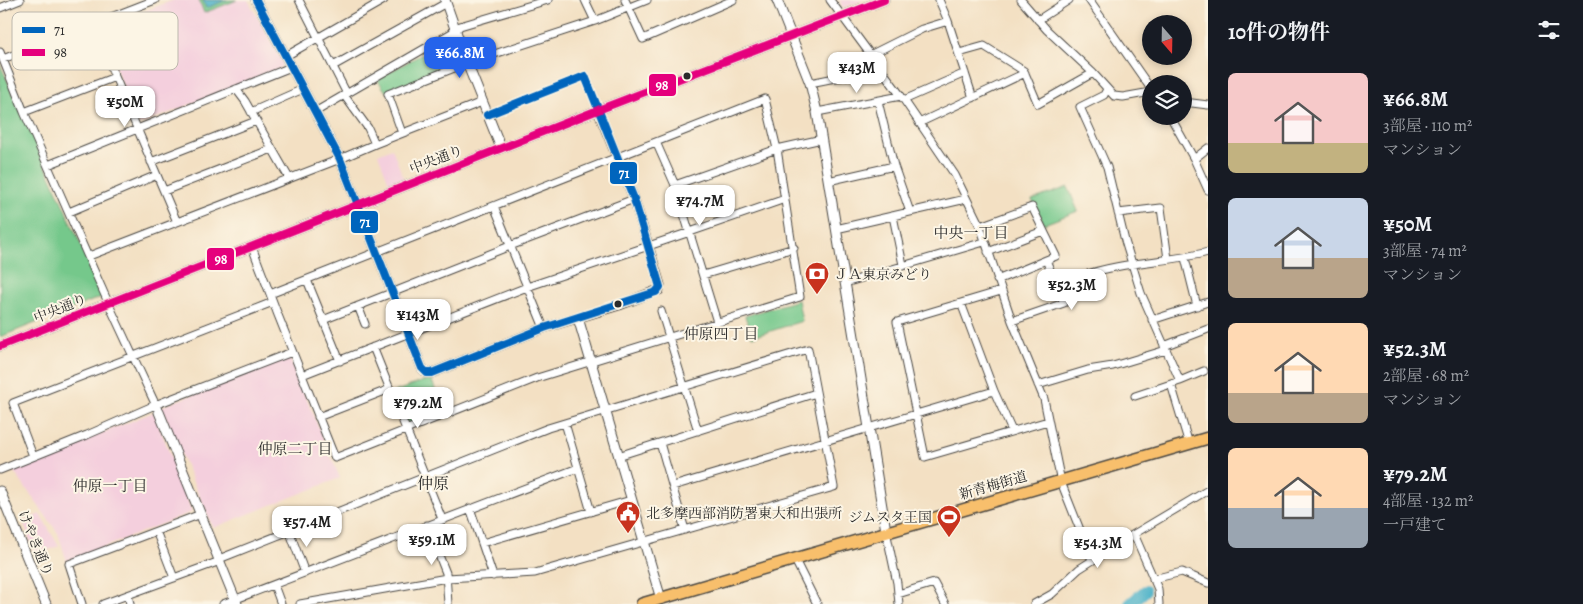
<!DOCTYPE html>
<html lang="ja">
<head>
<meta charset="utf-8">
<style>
  :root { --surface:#171b24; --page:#20242c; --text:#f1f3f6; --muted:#9ea1a6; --accent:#2563eb }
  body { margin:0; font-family:Alegreya,"Noto Serif JP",serif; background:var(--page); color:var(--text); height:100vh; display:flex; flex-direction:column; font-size:19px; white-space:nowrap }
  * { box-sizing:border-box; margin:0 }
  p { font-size:16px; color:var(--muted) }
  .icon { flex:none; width:28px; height:28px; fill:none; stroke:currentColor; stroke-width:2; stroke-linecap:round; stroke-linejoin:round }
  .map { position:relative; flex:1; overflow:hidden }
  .drawer { display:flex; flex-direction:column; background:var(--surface); width:375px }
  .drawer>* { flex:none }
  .needle { width:32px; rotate:160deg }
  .fabs { position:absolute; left:1142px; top:15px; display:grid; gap:10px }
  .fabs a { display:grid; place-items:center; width:50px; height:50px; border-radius:50%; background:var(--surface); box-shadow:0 2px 8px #0003; font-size:25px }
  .price { position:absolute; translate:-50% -42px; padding:0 11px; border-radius:10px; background:#fff; color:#222; font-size:16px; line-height:32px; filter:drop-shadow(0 1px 2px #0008) }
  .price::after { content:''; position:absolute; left:50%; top:30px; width:15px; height:11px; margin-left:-8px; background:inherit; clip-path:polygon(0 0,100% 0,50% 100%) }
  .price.active { background:var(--accent); color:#fff }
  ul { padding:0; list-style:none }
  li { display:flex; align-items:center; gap:15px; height:125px; padding:0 20px }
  li span { display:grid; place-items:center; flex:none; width:140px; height:100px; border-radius:8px; color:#555 }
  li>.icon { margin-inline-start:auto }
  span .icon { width:60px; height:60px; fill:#fffc; stroke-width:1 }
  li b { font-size:21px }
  h2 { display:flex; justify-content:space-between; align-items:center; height:60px; padding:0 20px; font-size:21px }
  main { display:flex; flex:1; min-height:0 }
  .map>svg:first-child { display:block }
  .built { fill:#f4cfdd }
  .green { fill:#75c88b; stroke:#507a5b }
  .water { fill:#49b1c8; stroke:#3a6e7a }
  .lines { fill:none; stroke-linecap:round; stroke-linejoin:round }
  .river { stroke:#49b1c8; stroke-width:12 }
  .minor-casing { stroke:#494642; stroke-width:9 }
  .tertiary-casing { stroke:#494642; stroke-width:11 }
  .primary-casing { stroke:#494642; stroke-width:14 }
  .minor { stroke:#fff; stroke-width:7 }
  .tertiary { stroke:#fff; stroke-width:9 }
  .primary { stroke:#f8bf6c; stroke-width:11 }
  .bus-1-casing { stroke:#fcf5e5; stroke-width:11 }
  .bus-2-casing { stroke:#fcf5e5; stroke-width:11 }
  .bus-1 { stroke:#0065bd; stroke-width:8 }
  .bus-2 { stroke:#e5007d; stroke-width:8 }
  .bus-dot { fill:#2b2b2b; stroke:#fcf5e5; stroke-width:2 }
  .labels { text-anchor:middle; stroke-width:4; stroke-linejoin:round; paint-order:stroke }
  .street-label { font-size:14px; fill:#2b2b2b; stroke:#fcf5e5 }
  .poi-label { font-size:14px; fill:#2b2b2b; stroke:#fcf5e5; text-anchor:start }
  .neighbourhood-label { font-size:15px; fill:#2b2b2b; stroke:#fcf5e5 }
  .quarter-label { font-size:16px; fill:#2b2b2b; stroke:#fcf5e5 }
  .key { fill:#fcf5e5; stroke:#bdb8ad; stroke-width:1 }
  .key-label { font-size:14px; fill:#2b2b2b }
  .line-badge { stroke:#fcf5e5; stroke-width:2 }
  .badge-label { font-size:14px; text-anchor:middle; font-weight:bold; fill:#fff }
</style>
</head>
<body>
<main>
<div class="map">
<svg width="1208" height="604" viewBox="0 0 1208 604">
  <rect width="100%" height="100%" fill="#fcf5e5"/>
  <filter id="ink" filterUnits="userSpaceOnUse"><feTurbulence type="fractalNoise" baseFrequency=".02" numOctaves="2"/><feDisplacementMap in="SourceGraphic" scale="10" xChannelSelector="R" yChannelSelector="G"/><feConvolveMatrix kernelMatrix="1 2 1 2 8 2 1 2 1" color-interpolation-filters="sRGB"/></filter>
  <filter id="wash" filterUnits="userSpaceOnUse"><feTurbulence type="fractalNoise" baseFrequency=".0096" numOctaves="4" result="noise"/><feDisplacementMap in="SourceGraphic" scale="20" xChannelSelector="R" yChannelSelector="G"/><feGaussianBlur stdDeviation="1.12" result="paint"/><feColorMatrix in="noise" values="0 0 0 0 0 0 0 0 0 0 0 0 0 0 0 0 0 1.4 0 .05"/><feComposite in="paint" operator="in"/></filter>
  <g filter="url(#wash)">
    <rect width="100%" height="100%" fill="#f3e0c3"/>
    <!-- built -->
    <path class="built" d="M174,0H248L283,63L281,68L139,125L99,28Z
      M840,0H864L842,8Z
      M392,148L404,180L390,185L378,154Z
      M289,357L340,478L213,528L161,407Z
      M154,412L192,512L67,562L58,533L12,469Z
      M40,514L59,546L35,555L23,521Z"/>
    <!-- green -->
    <path class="green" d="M199,0H237L204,13Z
      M451,38L453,39L461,59L459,63L386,92L377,79Z
      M0,64L104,296L0,337Z
      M1068,187L1078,211L1044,224L1032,200Z
      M798,300L802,321L752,337L745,316Z
      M431,378L443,411L411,424L406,423L394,392Z"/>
    <!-- water -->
    <path class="water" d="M203,0H227L206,8Z"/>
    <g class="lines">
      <!-- river -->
      <path class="river" d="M1130,604L1145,591"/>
    </g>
  </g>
  <g filter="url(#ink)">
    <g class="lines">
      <defs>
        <path id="minor" d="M299,0L347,94
          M585,0L595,21
          M625,0L643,39L733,0
          M830,0L904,100L955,175L980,226L1012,321L1044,399L1061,482L1092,560
          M939,0L948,21L973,98
          M1021,0L1047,30L1093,73L1114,96L1123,97L1151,92
          M1089,0L1151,89
          M0,8L20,0
          M1038,20L1069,0
          M93,25L177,222
          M0,52L24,112L111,309L159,412
          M959,53L984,46L1024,71L1038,104L1093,73
          M870,55L922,29L948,21
          M286,56L384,0
          M3,59L155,0
          M333,66L446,3
          M810,83L880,69
          M236,89L245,101L289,178
          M1107,89L1104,95L1080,107L1107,167L1125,241L1141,293L1180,381L1135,396
          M344,95L368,128L375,144
          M904,100L965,73
          M878,101L894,166L910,212
          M1184,102L1208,105
          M24,112L115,77
          M251,112L303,89
          M315,112L455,31L460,26L548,0
          M817,112L901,96
          M487,115L585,76L598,110
          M1170,116L1194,159L1208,190
          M919,123L1025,73
          M402,133L388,94L467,63L595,21L647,0
          M656,142L675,185L717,322
          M1194,159L1208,148
          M151,162L256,121
          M48,165L291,67
          M828,181L894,166
          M675,185L777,149L822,139
          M164,191L272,149
          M494,206L544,328
          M69,212L157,175
          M1118,213L1161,208L1168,259
          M893,216L903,265
          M980,226L1032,207L1056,256L997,280
          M836,229L966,199
          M252,247L270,294L278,315L335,458L537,378L800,297L777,149L765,99L270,294
          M988,252L1043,231
          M89,256L340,159L375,144L482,102
          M1185,258L1197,306
          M703,275L794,248
          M1082,276C1123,261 1166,263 1208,252
          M307,280L340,361
          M845,283L984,242
          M1001,291L897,322L925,457L1048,421
          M961,303L994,391L1012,431
          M358,306L365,324
          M661,311L698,431
          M323,320L510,246L634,199
          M1152,320L1208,302
          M1012,321L1064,303L1046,260
          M1164,346L1208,329
          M373,347L442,519
          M302,375L527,287L690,232L785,199
          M1180,381L1204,371
          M1171,384L1189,444
          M1038,385L1088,370L1113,366L1166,350
          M318,417L390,389
          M565,423L591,512
          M660,443L685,530
          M33,456L13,403L273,302
          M618,456L816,393
          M0,470L87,435L155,405L292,352
          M673,486L994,391
          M470,508L493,576
          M427,525L446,573L448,604
          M289,530L305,573
          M156,531L174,578
          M886,531L897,583L899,604
          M1134,534L1208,490
          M482,543L631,500
          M794,558L817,604
          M219,559L548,428L808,349L834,487L535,573L447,578L300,604
          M1153,579L1182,572L1208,583
          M274,585L281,604
          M898,594L934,583L945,604
          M128,595L130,604
          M82,604L69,564L201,514
          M103,604L220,561
          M223,604L578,468
          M1034,604L1052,594L1079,569L1134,534L1158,589L1159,604"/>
        <path id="tertiary" d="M256,0L340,159L422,368L427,373H432L544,328L619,305L659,290L660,285L634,199L598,110
          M445,0L467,63L501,148
          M777,0L810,83L817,112L886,531
          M578,318L661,599
          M0,346L598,110L884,0
          M159,412L237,604
          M0,491L46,604"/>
        <path id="primary" d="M642,604L1208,438"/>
      </defs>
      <!-- minor casing -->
      <use href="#minor" class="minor-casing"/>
      <!-- tertiary casing -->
      <use href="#tertiary" class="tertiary-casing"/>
      <!-- primary casing -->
      <use href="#primary" class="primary-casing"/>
      <!-- minor -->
      <use href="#minor" class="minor"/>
      <!-- tertiary -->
      <use href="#tertiary" class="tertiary"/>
      <!-- primary -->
      <use href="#primary" class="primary"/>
      <defs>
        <path id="bus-1" d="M256,0L340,159L422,368L427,373H432L544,328L656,292L660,287L634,199L585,76L487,115"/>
        <path id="bus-2" d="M0,346L598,110L884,0"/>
      </defs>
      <!-- bus-1 casing -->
      <use href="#bus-1" class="bus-1-casing"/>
      <!-- bus-2 casing -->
      <use href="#bus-2" class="bus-2-casing"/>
      <!-- bus-1 -->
      <use href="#bus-1" class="bus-1"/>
      <!-- bus-2 -->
      <use href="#bus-2" class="bus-2"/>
    </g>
  </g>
  <!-- icons -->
  <defs>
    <symbol id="bank-pin" viewBox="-11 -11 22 30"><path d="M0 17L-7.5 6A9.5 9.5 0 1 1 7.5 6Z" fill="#c8321e" stroke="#fcf5e5"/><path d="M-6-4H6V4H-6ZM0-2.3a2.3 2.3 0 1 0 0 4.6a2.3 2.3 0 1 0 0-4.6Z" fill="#fff"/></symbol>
    <symbol id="civic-pin" viewBox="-11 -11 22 30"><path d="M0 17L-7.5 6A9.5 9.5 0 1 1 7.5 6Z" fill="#c8321e" stroke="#fcf5e5"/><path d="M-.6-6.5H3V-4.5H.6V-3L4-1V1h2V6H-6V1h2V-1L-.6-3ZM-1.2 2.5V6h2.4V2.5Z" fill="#fff"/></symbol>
    <symbol id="stadium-pin" viewBox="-11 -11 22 30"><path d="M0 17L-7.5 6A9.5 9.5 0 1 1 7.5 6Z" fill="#c8321e" stroke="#fcf5e5"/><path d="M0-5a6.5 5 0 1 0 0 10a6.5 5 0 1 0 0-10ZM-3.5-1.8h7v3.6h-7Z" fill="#fff"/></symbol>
  </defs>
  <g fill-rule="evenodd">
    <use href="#bank-pin" x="803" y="260" width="28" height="38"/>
    <use href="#civic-pin" x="614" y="499" width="28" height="38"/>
    <use href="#stadium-pin" x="935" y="503" width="28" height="38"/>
  </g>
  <!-- markers -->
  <g class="bus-dot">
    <circle cx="687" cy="76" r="4.5"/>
    <circle cx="618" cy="304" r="4.5"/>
  </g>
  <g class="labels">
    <!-- street labels -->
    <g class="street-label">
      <text transform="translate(436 159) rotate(-21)" y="5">中央通り</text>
      <text transform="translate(60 308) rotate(-22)" y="5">中央通り</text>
      <text transform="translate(993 485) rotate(-16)" y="5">新青梅街道</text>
      <text transform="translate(36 543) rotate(68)" y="5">けやき通り</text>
    </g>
    <!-- poi labels -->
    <g class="poi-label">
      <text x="834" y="279">ＪＡ東京みどり</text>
      <text x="646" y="518">北多摩西部消防署東大和出張所</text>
      <text x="932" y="522" text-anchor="end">ジムスタ王国</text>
    </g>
    <!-- neighbourhood labels -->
    <g class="neighbourhood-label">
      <text x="971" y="238">中央一丁目</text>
      <text x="721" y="339">仲原四丁目</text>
      <text x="295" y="454">仲原二丁目</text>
      <text x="110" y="491">仲原一丁目</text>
    </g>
    <!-- quarter labels -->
    <g class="quarter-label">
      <text x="433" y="489">仲原</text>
    </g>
  </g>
  <!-- legend -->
  <rect x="12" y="12" width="166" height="58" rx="8" class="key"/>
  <rect x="22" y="27" width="23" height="6" fill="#0065bd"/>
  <rect x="22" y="49" width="23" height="7" fill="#e5007d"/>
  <g class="key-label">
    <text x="54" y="35">71</text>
    <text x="54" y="57">98</text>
  </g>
  <g class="line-badge">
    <rect x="648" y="73" width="29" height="24" rx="5" fill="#e5007d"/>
    <rect x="609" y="161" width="29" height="24" rx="5" fill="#0065bd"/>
    <rect x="350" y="210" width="29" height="24" rx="5" fill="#0065bd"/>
    <rect x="206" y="247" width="29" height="24" rx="5" fill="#e5007d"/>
  </g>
  <g class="badge-label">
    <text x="662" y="90">98</text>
    <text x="624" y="178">71</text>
    <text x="365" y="227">71</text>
    <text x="221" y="264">98</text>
  </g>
</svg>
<div class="fabs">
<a><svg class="needle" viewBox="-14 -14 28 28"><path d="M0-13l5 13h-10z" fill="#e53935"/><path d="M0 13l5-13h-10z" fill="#9ea1a6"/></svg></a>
<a><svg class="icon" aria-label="layers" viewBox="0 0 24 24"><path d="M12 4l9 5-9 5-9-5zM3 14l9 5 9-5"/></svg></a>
</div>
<b class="price active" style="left:460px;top:79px">¥66.8M</b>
<b class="price" style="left:857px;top:94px">¥43M</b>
<b class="price" style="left:125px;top:128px">¥50M</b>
<b class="price" style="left:700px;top:227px">¥74.7M</b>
<b class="price" style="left:1072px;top:311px">¥52.3M</b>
<b class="price" style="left:418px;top:341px">¥143M</b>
<b class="price" style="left:418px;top:429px">¥79.2M</b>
<b class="price" style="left:307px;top:548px">¥57.4M</b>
<b class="price" style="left:432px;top:566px">¥59.1M</b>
<b class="price" style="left:1098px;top:569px">¥54.3M</b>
</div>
<section class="drawer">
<h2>10件の物件<svg class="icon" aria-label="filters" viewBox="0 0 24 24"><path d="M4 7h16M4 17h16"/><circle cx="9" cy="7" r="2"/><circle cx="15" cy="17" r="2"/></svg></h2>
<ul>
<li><span style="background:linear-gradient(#f6c9c9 70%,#c2b280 0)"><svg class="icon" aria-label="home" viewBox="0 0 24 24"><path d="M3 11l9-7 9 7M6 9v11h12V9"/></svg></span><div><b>¥66.8M</b><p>3部屋 · 110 m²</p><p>マンション</p></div></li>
<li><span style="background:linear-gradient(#c9d6e8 60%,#b9a48a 0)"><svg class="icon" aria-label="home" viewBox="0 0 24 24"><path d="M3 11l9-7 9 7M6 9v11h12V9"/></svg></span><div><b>¥50M</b><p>3部屋 · 74 m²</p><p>マンション</p></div></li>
<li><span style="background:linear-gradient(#ffd9b3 70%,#b9a48a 0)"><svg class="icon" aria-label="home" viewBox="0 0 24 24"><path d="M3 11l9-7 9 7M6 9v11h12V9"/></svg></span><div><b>¥52.3M</b><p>2部屋 · 68 m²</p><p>マンション</p></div></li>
<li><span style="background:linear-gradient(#ffd9b3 60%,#9aa5b1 0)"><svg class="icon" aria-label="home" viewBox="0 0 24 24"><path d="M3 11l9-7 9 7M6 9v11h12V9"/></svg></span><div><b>¥79.2M</b><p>4部屋 · 132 m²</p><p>一戸建て</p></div></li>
</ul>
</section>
</main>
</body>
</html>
